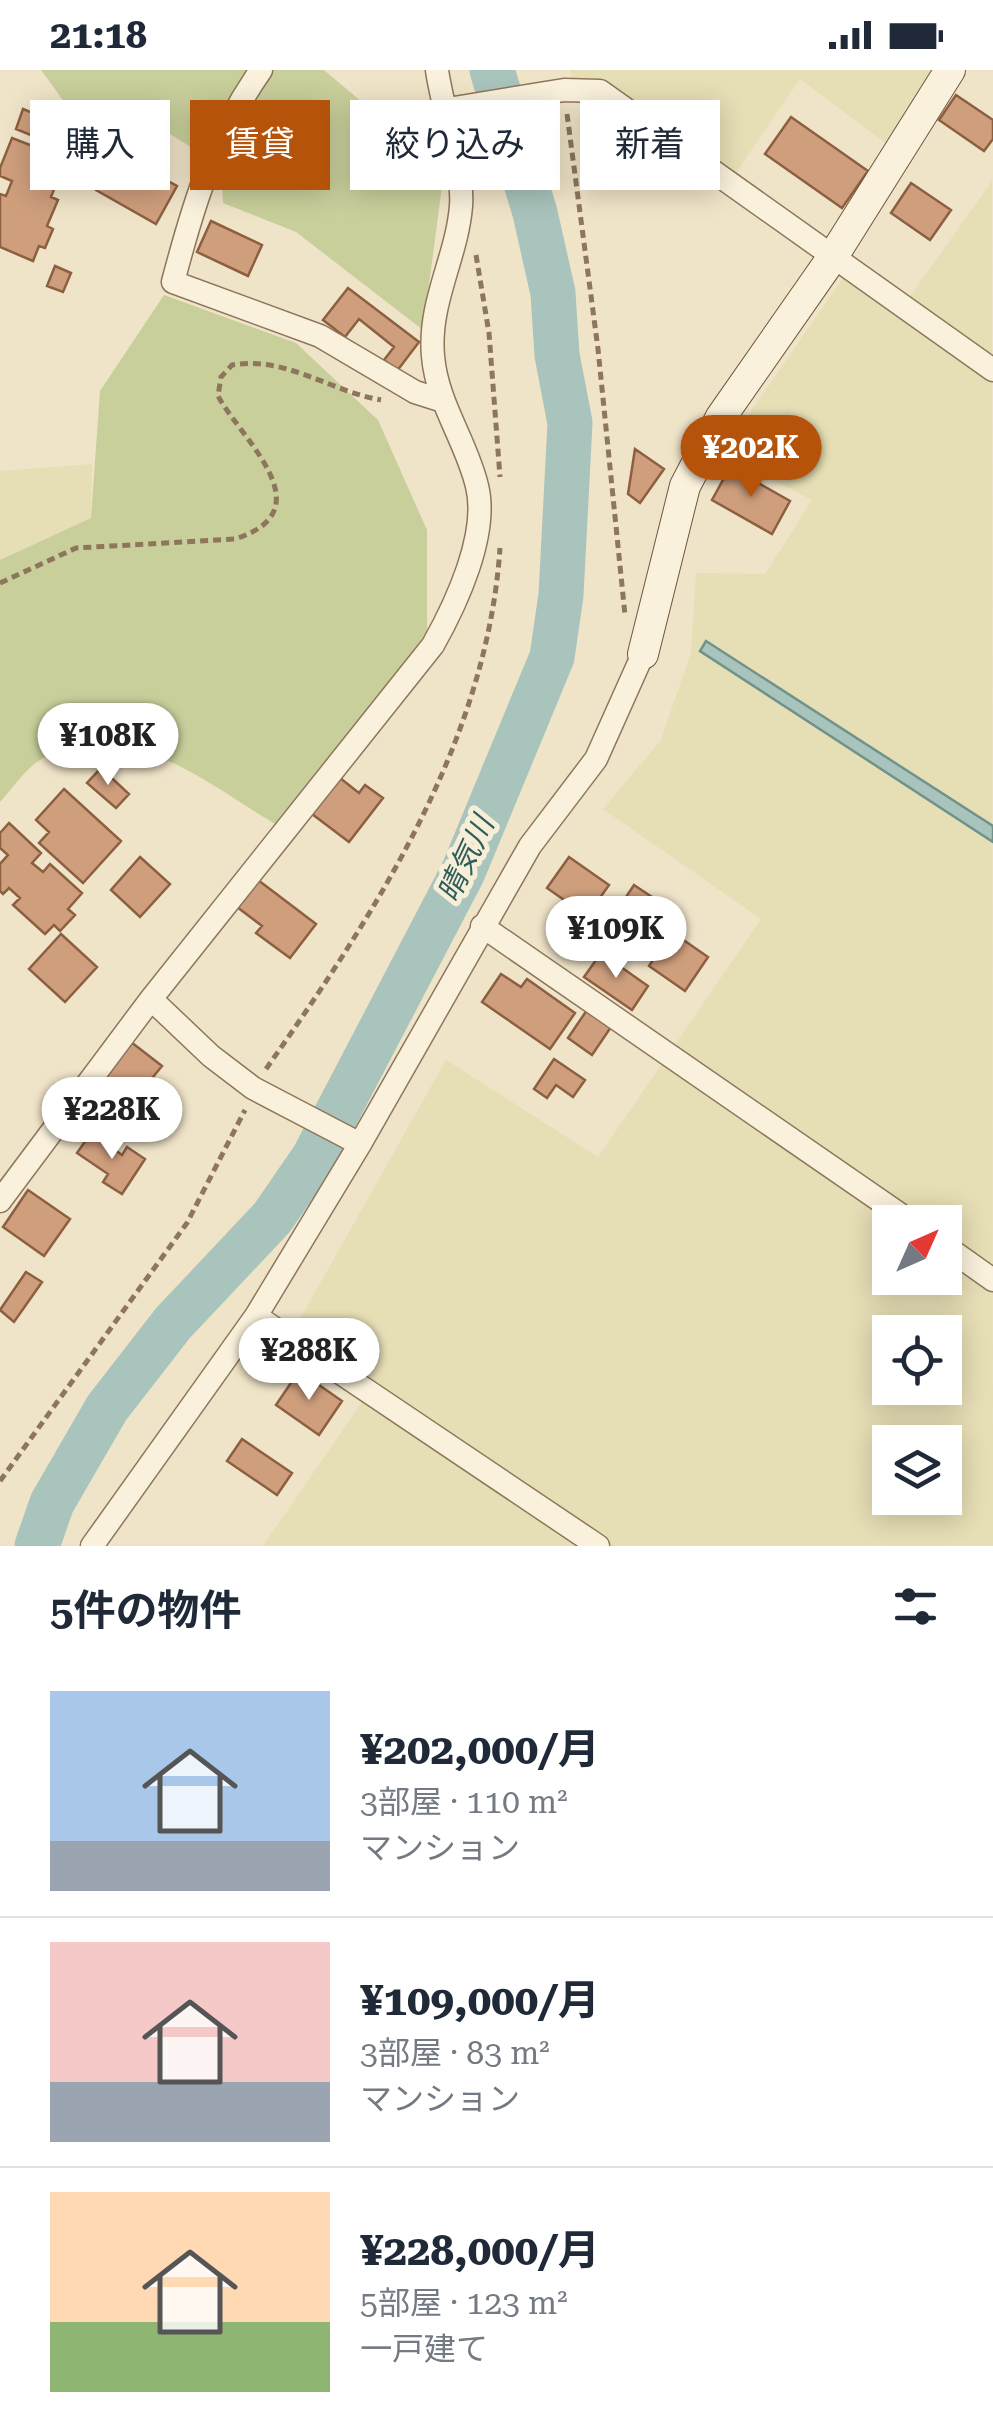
<!DOCTYPE html>
<html lang="ja">
<head>
<meta charset="utf-8">
<style>
  :root { --surface:#fff; --page:#f2f2f3; --text:#1f2937; --muted:#747a83; --line:#e0e1e3; --accent:#b45309 }
  body { margin:0; font-family:"Roboto Serif","Noto Sans JP",serif; background:var(--page); color:var(--text); height:100vh; display:flex; flex-direction:column; font-size:38px; white-space:nowrap }
  * { box-sizing:border-box; margin:0 }
  p { font-size:32px; color:var(--muted) }
  .icon { flex:none; width:55px; height:55px; fill:none; stroke:currentColor; stroke-width:2; stroke-linecap:round; stroke-linejoin:round }
  .map { position:relative; height:1476px; overflow:hidden }
  .details { display:flex; flex-direction:column; background:var(--surface); flex:1 }
  .details>* { flex:none }
  .top-card { position:absolute; left:30px; top:30px; width:935px; height:90px; display:flex; gap:20px }
  .needle { width:65px; rotate:45deg }
  .fabs { position:absolute; left:872px; top:1135px; display:grid; gap:20px }
  .fabs a { display:grid; place-items:center; width:90px; height:90px; border-radius:0px; background:var(--surface); box-shadow:0 5px 25px #0003; font-size:50px }
  .price { position:absolute; translate:-50% -85px; padding:0 22px; border-radius:35px; background:#fff; color:#222; font-size:32px; line-height:65px; filter:drop-shadow(0 2px 5px #0008) }
  .price::after { content:''; position:absolute; left:50%; top:60px; width:30px; height:22px; margin-left:-15px; background:inherit; clip-path:polygon(0 0,100% 0,50% 100%) }
  .price.selected { background:var(--accent); color:#fff }
  ul { padding:0; list-style:none }
  li { display:flex; align-items:center; gap:30px; height:250px; padding:0 50px }
  li+li { border-top:2px solid var(--line) }
  li span { display:grid; place-items:center; flex:none; width:280px; height:200px; border-radius:0px; color:#555 }
  li>.icon { margin-inline-start:auto }
  span .icon { width:120px; height:120px; fill:#fffc; stroke-width:1 }
  li b { font-size:42px }
  h2 { display:flex; justify-content:space-between; align-items:center; height:120px; padding:0 50px; font-size:42px }
  .pill { padding:0 35px; border-radius:0px; background:var(--surface); box-shadow:0 5px 25px #0003; font-size:35px; line-height:90px }
  .pill.selected { background:var(--accent); color:#fff }
  .status { display:flex; justify-content:space-between; align-items:center; height:70px; padding:0 50px; background:var(--surface); direction:ltr }
  .status svg { height:28px; fill:currentColor }
  .map>svg:first-child { display:block }
  .farmland { fill:#e6deb5; fill-rule:evenodd }
  .green { fill:#c9cf9b }
  .water { fill:#a9c4bc; stroke:#6f938a; stroke-width:2.5 }
  .lines { fill:none; stroke-linecap:round; stroke-linejoin:round }
  .river { stroke:#a9c4bc; stroke-width:45 }
  .building { fill:#cf9f7d; stroke:#8d5f41; stroke-width:2.5 }
  .street-casing { stroke:#8d765c; stroke-width:25 }
  .secondary-casing { stroke:#6f573f; stroke-width:32 }
  .path { stroke:#8d765c; stroke-width:5; stroke-dasharray:8 5; stroke-linecap:butt }
  .street { stroke:#faf1dc; stroke-width:22 }
  .secondary { stroke:#faf1dc; stroke-width:30 }
  .labels { text-anchor:middle; stroke-width:10; stroke-linejoin:round; paint-order:stroke }
  .water-label { font-size:30px; font-style:italic; fill:#2f5d5a; stroke:#f7eed8 }
</style>
</head>
<body>
<div class="status"><b>21:18</b><svg viewBox="0 0 49 12"><path d="M0 12V9h3v3zM5 12V6h3v6zM10 12V3h3v9zM15 12V0h3v12zM26 1h20v11H26zM47 4h2v5h-2z"/></svg></div>
<div class="map">
<svg width="993" height="1476" viewBox="0 0 993 1476">
  <rect width="100%" height="100%" fill="#f0e4c8"/>
  <!-- farmland -->
  <path class="farmland" d="M570,0H935L888,75L800,9L723,122L606,39L588,63Z
    M992,111L993,1476H263L371,1319L292,1263L446,990L598,1087L761,849L603,739L661,670L691,582L696,503L765,504L812,430L722,383L843,208L896,246ZM890,1152H945V1208H890ZM890,1262H945V1318H890ZM890,1372H945V1428H890Z
    M92,394L91,448L0,490V401Z"/>
  <!-- green -->
  <path class="green" d="M41,0H324L444,101L423,260L296,162L223,133L221,96L127,37L89,66Z
    M164,225L296,273L378,350L427,460V562L277,755C210,716 113,634 37,692C23,702 12,719 0,732V490L91,448L100,321Z"/>
  <!-- water -->
  <path class="water" d="M706,571L993,756V772L700,581Z"/>
  <g class="lines">
    <!-- river -->
    <path class="river" d="M37,1476L52,1433L107,1338L173,1253L272,1148L314,1087L463,802L552,587L561,525L570,353L557,285L553,223L535,143L492,0"/>
  </g>
  <!-- building -->
  <path class="building" d="M956,25L993,50V69L984,81L939,50Z
    M23,39L50,50L43,70L16,59Z
    M791,47L868,101L842,138L765,84Z
    M12,68L66,89L51,127L58,130L47,156L53,159L45,178L39,176L33,191L0,177V124L6,126L12,111L0,106V98Z
    M117,83L177,116L156,154L96,120Z
    M911,113L951,140L930,170L891,143Z
    M211,151L262,175L248,206L197,182Z
    M55,196L71,203L63,222L47,216Z
    M348,218L419,272L397,301L384,290L394,277L359,249L345,267L323,250Z
    M635,379L664,399L640,433L628,424Z
    M730,397L790,431L772,464L712,430Z
    M101,698L129,724L116,738L87,713Z
    M340,708L359,723L365,715L383,728L349,772L312,744Z
    M64,719L121,771L83,813L39,773L49,762L36,750Z
    M9,753L41,783L32,793L43,802L50,794L82,823L68,839L75,845L60,861L54,855L45,864L13,835L20,828L9,818L3,824L0,821V794L8,785L0,778V763Z
    M140,787L170,814L140,847L111,820Z
    M569,787L609,815L587,846L547,818Z
    M258,810L316,854L290,888L256,863L262,856L237,837Z
    M634,815L670,839L647,872L612,848Z
    M672,862L708,887L685,921L649,896Z
    M61,864L97,897L65,932L29,899Z
    M601,883L648,916L632,940L584,907Z
    M501,904L521,917L527,909L575,943L550,979L482,932Z
    M587,940L611,957L592,985L568,968Z
    M131,972L162,996L153,1007L177,1026L153,1058L110,1025L90,1052L77,1043Z
    M554,989L585,1010L573,1027L556,1015L547,1028L534,1019Z
    M91,1063L122,1085L127,1077L145,1089L122,1124L103,1112L108,1104L77,1083Z
    M28,1120L70,1149L44,1186L3,1157Z
    M26,1202L42,1212L14,1252L0,1240Z
    M299,1301L342,1331L319,1365L276,1335Z
    M242,1369L292,1403L277,1425L227,1391Z"/>
  <g class="lines">
    <defs>
      <path id="street" d="M261,0C213,69 194,132 173,212L320,266L415,322L440,330
        M442,40L564,20L600,21L993,300
        M482,856L911,1152
        M151,929L211,986L253,1018L360,1074
        M0,1131L151,929L433,575C456,534 489,464 477,416C466,370 437,334 433,286C428,233 457,187 461,136C464,103 442,37 437,0
        M945,1176L993,1210
        M256,1246L598,1476
        M92,1476L256,1246L360,1074L530,776L596,689L643,584"/>
      <path id="secondary" d="M643,584L685,416L721,347L832,188L950,0"/>
    </defs>
    <!-- street casing -->
    <use href="#street" class="street-casing"/>
    <!-- secondary casing -->
    <use href="#secondary" class="secondary-casing"/>
    <!-- path -->
    <path class="path" d="M567,44L598,279L625,545
      M476,185L489,263L500,407
      M0,513L76,478L235,469C326,440 242,370 218,326L221,307L232,295C287,286 329,321 381,330
      M266,999C375,844 487,672 500,478
      M0,1411L187,1153L245,1040"/>
    <!-- street -->
    <use href="#street" class="street"/>
    <!-- secondary -->
    <use href="#secondary" class="secondary"/>
  </g>
  <g class="labels">
    <!-- water labels -->
    <g class="water-label">
      <text transform="translate(466 789) rotate(-65)" y="10">晴気川</text>
    </g>
  </g>
</svg>
<div class="fabs">
<a><svg class="needle" viewBox="-14 -14 28 28"><path d="M0-13l5 13h-10z" fill="#e53935"/><path d="M0 13l5-13h-10z" fill="#747a83"/></svg></a>
<a><svg class="icon" aria-label="locate" viewBox="0 0 24 24"><circle cx="12" cy="12" r="6"/><path d="M12 2v4M12 18v4M2 12h4M18 12h4"/></svg></a>
<a><svg class="icon" aria-label="layers" viewBox="0 0 24 24"><path d="M12 4l9 5-9 5-9-5zM3 14l9 5 9-5"/></svg></a>
</div>
<b class="price selected" style="left:751px;top:430px">¥202K</b>
<b class="price" style="left:108px;top:718px">¥108K</b>
<b class="price" style="left:616px;top:911px">¥109K</b>
<b class="price" style="left:112px;top:1092px">¥228K</b>
<b class="price" style="left:309px;top:1333px">¥288K</b>
<div class="top-card">
<a class="pill">購入</a>
<a class="pill selected">賃貸</a>
<a class="pill">絞り込み</a>
<a class="pill">新着</a>
</div>
</div>
<section class="details">
<h2>5件の物件<svg class="icon" aria-label="filters" viewBox="0 0 24 24"><path d="M4 7h16M4 17h16"/><circle cx="9" cy="7" r="2"/><circle cx="15" cy="17" r="2"/></svg></h2>
<ul>
<li><span style="background:linear-gradient(#a9c7e8 75%,#9aa5b1 0)"><svg class="icon" aria-label="home" viewBox="0 0 24 24"><path d="M3 11l9-7 9 7M6 9v11h12V9"/></svg></span><div><b>¥202,000/月</b><p>3部屋 · 110 m²</p><p>マンション</p></div></li>
<li><span style="background:linear-gradient(#f6c9c9 70%,#9aa5b1 0)"><svg class="icon" aria-label="home" viewBox="0 0 24 24"><path d="M3 11l9-7 9 7M6 9v11h12V9"/></svg></span><div><b>¥109,000/月</b><p>3部屋 · 83 m²</p><p>マンション</p></div></li>
<li><span style="background:linear-gradient(#ffd9b3 65%,#8fb573 0)"><svg class="icon" aria-label="home" viewBox="0 0 24 24"><path d="M3 11l9-7 9 7M6 9v11h12V9"/></svg></span><div><b>¥228,000/月</b><p>5部屋 · 123 m²</p><p>一戸建て</p></div></li>
</ul>
</section>
</body>
</html>
